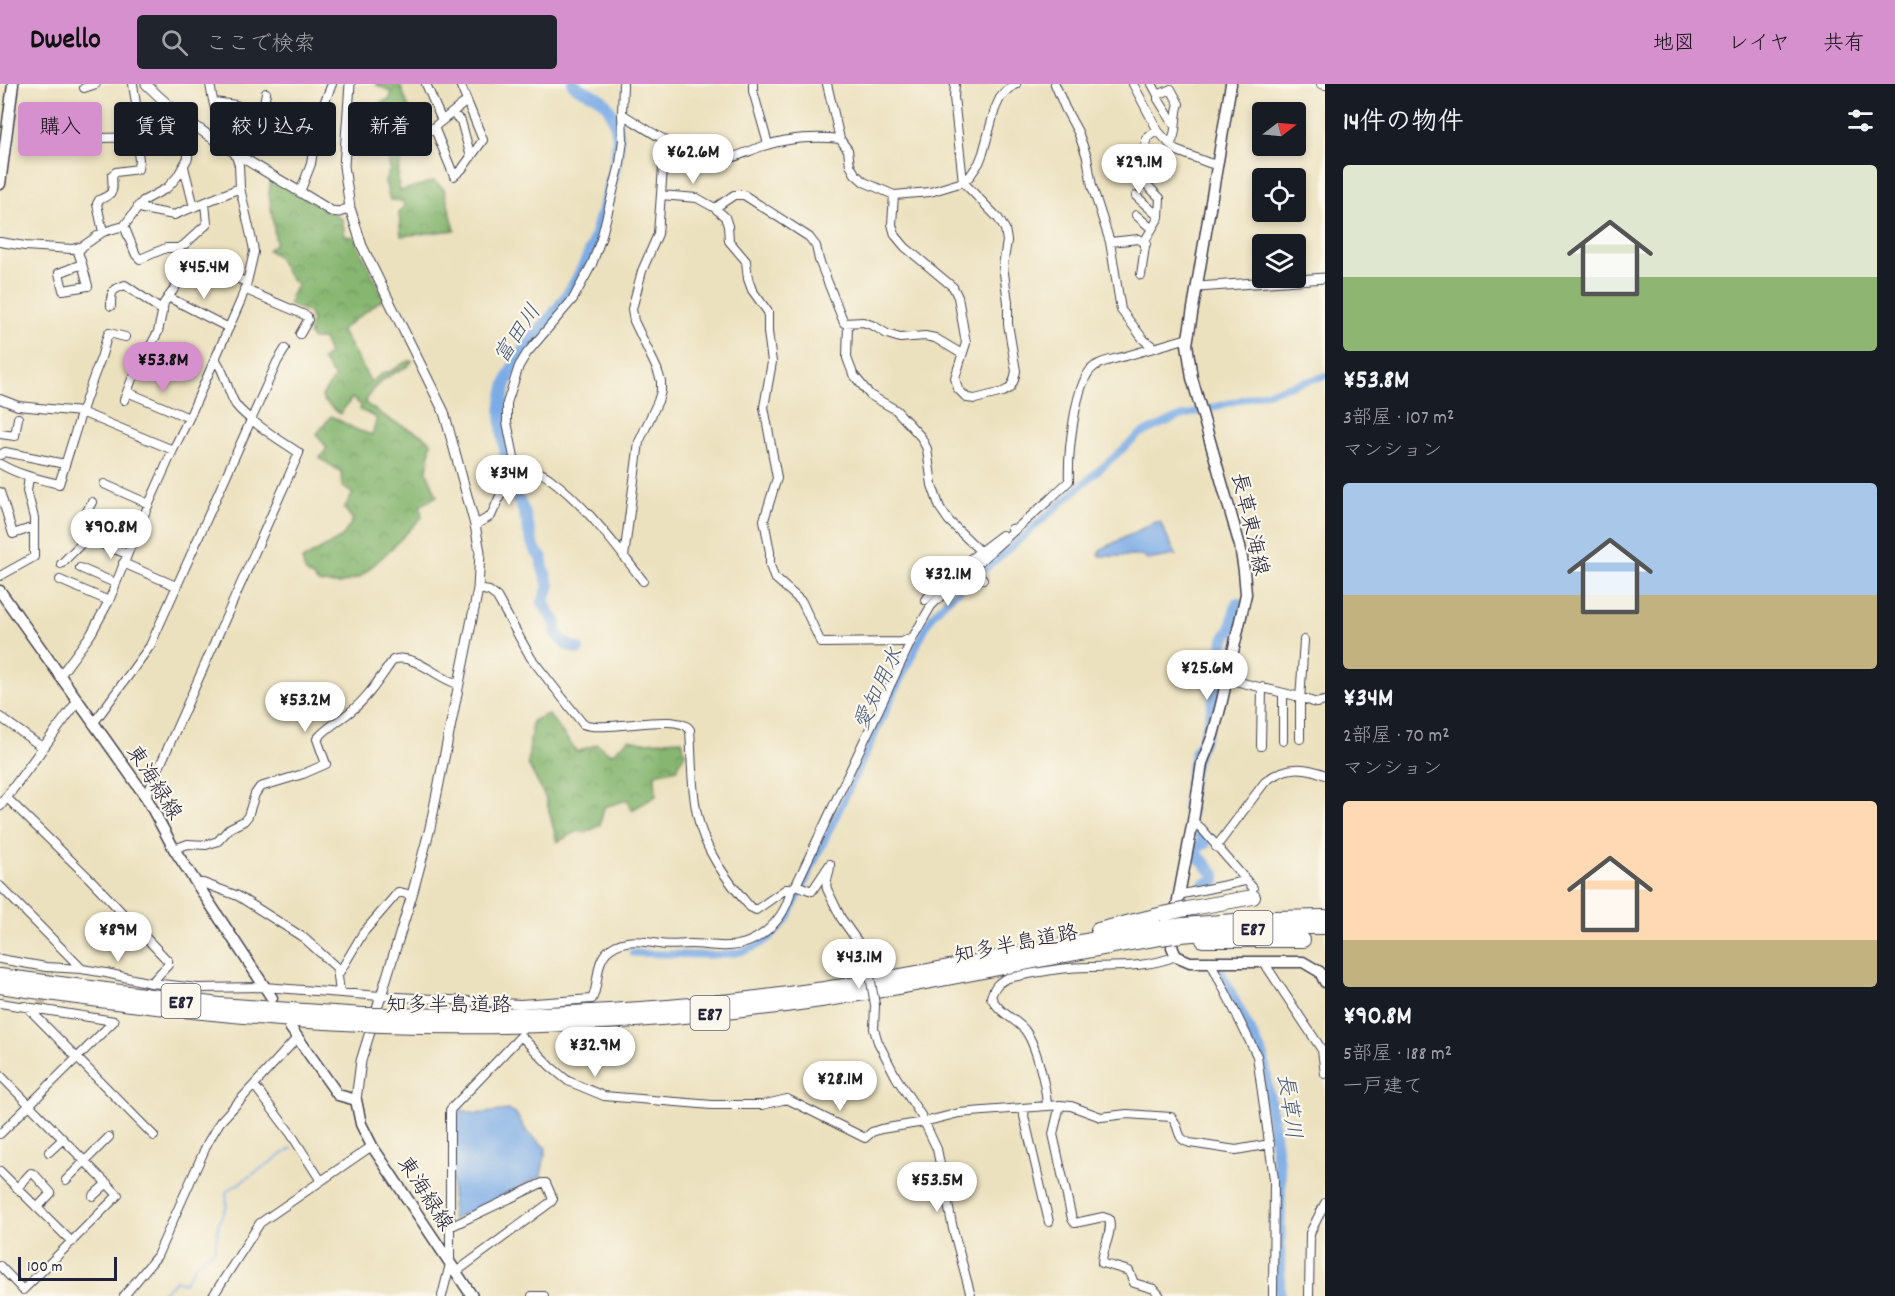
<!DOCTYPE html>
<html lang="ja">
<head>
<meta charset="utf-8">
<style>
  :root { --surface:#171b24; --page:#20242c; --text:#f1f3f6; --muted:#9ea1a6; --accent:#d690ce }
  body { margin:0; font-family:Dekko,"Klee One",sans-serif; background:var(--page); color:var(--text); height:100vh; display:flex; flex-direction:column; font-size:22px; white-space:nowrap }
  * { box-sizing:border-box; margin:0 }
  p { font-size:20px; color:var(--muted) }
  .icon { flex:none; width:33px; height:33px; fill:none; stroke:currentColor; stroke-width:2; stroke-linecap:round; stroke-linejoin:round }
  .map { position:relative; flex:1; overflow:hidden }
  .details { display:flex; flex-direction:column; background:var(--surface); width:570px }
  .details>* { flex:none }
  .top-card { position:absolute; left:18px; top:18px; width:570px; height:54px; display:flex; gap:12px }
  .needle { width:39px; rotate:74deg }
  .fabs { position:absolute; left:1252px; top:18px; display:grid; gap:12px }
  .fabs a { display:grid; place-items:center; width:54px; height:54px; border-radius:6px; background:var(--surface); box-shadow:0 3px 9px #0003; font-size:30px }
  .scale { position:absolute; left:18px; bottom:15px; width:99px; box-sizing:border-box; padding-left:6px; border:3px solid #22223b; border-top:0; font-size:16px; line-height:21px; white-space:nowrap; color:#22223b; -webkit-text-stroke:4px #fbf7ec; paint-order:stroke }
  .price { position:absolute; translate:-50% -51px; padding:0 14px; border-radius:21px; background:#fff; color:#222; font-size:20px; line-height:39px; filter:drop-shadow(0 2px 3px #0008) }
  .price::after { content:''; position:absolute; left:50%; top:36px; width:18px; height:14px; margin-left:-9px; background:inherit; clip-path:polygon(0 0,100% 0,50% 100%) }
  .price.on { background:var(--accent); color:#111 }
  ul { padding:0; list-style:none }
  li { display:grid; align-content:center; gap:12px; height:318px; padding:0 18px }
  li span { display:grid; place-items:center; height:186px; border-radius:6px; color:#555 }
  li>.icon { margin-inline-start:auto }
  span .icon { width:108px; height:108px; fill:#fffc; stroke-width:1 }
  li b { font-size:26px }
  h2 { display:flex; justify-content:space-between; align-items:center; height:72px; padding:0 18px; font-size:26px }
  .tag { padding:0 21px; border-radius:6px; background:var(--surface); box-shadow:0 3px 9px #0003; font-size:21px; line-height:54px }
  .tag.on { background:var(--accent); color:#111 }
  header { display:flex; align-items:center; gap:36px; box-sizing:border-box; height:84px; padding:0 30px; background:var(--accent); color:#111 }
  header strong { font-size:28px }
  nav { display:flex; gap:33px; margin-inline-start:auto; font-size:21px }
  .search { width:420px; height:54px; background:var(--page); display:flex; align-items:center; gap:15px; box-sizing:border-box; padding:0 21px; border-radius:6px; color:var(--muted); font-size:22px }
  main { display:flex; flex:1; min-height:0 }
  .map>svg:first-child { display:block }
  .forest { fill:url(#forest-crowns); stroke:#546c56; stroke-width:1.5 }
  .water { fill:#7bace6; stroke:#4e6790; stroke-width:1.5 }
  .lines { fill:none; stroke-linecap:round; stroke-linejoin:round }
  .stream { stroke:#7bace6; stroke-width:2 }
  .canal { stroke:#7bace6; stroke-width:7 }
  .river { stroke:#7bace6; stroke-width:12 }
  .minor-tunnel { stroke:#c4bba4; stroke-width:8; stroke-dasharray:8 4; stroke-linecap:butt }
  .minor-casing { stroke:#403f4f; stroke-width:10 }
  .tertiary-casing { stroke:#403f4f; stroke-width:11 }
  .secondary-casing { stroke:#403f4f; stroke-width:13 }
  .motorway-casing { stroke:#403f4f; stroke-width:16 }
  .minor { stroke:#fff; stroke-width:8 }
  .tertiary { stroke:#fff; stroke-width:9 }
  .secondary { stroke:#fff; stroke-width:10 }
  .motorway { stroke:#fff; stroke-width:14 }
  .minor-bridge-casing { stroke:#403f4f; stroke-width:10; stroke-linecap:butt }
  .motorway-bridge-casing { stroke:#403f4f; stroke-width:16; stroke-linecap:butt }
  .minor-bridge { stroke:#fff; stroke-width:8 }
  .motorway-bridge { stroke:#fff; stroke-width:14 }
  .labels { text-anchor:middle; stroke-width:4.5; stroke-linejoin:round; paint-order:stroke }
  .shield { fill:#fbf7ec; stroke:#636270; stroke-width:1.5 }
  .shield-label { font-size:20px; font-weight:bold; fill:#22223b }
  .street-label { font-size:21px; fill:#22223b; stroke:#fbf7ec }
  .water-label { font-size:22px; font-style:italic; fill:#46597f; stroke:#fbf7ec }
</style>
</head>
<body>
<header>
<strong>Dwello</strong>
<div class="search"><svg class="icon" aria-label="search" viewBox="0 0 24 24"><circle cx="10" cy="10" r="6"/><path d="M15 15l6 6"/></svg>ここで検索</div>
<nav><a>地図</a><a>レイヤ</a><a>共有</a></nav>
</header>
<main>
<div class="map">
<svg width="1325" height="1212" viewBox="0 0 1325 1212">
  <defs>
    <pattern id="forest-crowns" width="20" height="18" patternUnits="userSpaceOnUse" patternTransform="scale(1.5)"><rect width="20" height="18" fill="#86b670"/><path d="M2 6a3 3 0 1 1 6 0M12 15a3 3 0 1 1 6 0" fill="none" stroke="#6d945d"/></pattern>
  </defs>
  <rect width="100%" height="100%" fill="#fbf7ec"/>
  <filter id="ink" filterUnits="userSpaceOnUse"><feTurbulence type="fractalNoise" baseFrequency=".0167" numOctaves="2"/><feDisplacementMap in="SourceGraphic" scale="12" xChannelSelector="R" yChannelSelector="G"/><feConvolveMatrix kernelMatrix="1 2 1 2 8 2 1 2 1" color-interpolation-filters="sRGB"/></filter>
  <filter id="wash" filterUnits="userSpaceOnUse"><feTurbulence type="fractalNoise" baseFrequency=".008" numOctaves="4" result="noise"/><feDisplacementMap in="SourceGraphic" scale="24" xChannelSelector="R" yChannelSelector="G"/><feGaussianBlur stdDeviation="1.35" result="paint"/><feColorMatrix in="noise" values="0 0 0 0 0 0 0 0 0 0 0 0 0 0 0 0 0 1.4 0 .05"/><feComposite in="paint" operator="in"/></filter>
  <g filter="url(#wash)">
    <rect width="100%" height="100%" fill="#ece1be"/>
    <!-- forest -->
    <path class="forest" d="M375,0H400L420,55C404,72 393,82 400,107L434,97L444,105L455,146L401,152L399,129L404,122L403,117L390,116L385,97L390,85L387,67L405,54L403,48L382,49L383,42L395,35L385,26L373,50L368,49L373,33L380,19L390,15L392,8Z
      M271,95L342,135L345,152L354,153L384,214L341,246L371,298L384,288C395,289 400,277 412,277C407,285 401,285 392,290C381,296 369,307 365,319L392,337L422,351L431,358L427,388L437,412L420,422L422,433L390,466L360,493L340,500L319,499L305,487L302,476L342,453L353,436L344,424L353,410L342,402L341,388L320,374L327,364L317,350L331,332L357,346L372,351L377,334L360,326L361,321L352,314L340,330L323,316L322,312L335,293L322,276L329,270L323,255H313L309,251L312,235L308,228L290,221L291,211L298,201C294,198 290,194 287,190C281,179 280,172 268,166L276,159L269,109Z
      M548,630L577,668L597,660L611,670L629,655L643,658L682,656L685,669L677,685L655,690L656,712L632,726L627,716L604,723L600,741L586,749L578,747L557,758L546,715L528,680L532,637Z"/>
    <!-- water -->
    <path class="water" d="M1155,438H1160L1176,471L1147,476L1144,472H1099L1100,466Z
      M462,1026L476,1030L508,1026L516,1030L527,1048L546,1064L541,1092L452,1136V1032Z"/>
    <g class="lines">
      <!-- stream -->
      <path class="stream" d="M159,1212L176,1196L184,1199L197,1179L215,1165L219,1138L227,1122L226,1108L292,1064"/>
      <!-- canal -->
      <path class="canal" d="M632,869C652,870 673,870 693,871C735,871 761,871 788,834L923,549L932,532L946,517L1009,465L1140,350L1176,334L1325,292"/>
      <!-- river -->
      <path class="river" d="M573,0C582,8 597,10 605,19C612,27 619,48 618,58C616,91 601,131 592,163C583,186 572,207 556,227C543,244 527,259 516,278C496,311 500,340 507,376C508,385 508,395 511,403C513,410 519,416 522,423C530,439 528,462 542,474V481L549,502L543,519L555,538L557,551L566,560L578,565
        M1190,726L1188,722L1192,687L1197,667L1204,654L1211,632L1224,556L1231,545L1237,519
        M1200,749L1205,759L1192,765L1215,791V797L1204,800
        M1218,886L1263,973L1280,1092L1279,1212"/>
    </g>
  </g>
  <g filter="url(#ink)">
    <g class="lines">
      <!-- minor-tunnel -->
      <path class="minor-tunnel" d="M41,924L46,883"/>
      <defs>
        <path id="minor" d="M426,0L442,37
          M753,0V7L768,60
          M827,0L840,55L848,66L850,81L855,90L864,98L894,111L930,108L963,98L970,92L979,79L983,69L995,25L1000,14L1007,6L1016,0
          M1055,0L1065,24L1078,48L1087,73L1092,102L1110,158L1121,226L1144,256L1155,264
          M1133,0L1158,47L1175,66L1209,79L1218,81
          M1152,0L1158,11L1171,5L1179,20C1174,32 1178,50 1170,60
          M1321,0L1325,1
          M84,4L96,0
          M1158,11V15L1175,42
          M214,18L236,21L261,32L266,9
          M452,29L461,37L471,73
          M622,30C653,49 685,73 723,75C735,75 754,64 767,61C789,54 817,52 840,55
          M434,43L463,20L467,18
          M102,54C114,53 124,55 136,53
          M414,58L434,43L454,92L462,85L483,56L460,0
          M184,83L194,123
          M300,108L311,80L318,34L332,0
          M661,111L697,114L715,124L725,133L728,142L729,157L746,177L748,195L752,206L768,228V248L772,278L764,323L777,394L764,436L770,468V481L774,493L802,518L821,559L902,558L913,553
          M894,111L892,140L895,151L905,163L953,203L958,213L966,259L955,294L958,305L967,314L975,315L1003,308L1010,304L1014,296L1016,287L1008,240V218L1003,182L1007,157L1005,145L998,134L963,98L954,13L955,0
          M1136,112L1159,133
          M138,122L143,125L174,131L240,104
          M715,124L734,111H744L809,153L816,162L819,176L844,239L863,238L874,242L887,250L900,254L925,252L935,254L962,270
          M1136,131L1152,145
          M124,142L136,171L140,175L166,164H178L184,161L207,140L205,119
          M103,148L97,120L99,116C115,109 113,108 112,91L116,88L138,85L139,76L136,53L138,33L133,0
          M0,158L25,162L72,165L83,162L103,148L124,142L143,117L167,104L177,93L188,74V60L184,50L191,39
          M1110,158L1139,155L1146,160
          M82,180L59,189L63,206L88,202C85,190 82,179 78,168L83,162
          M229,184L227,191L247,198
          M1141,191L1146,155L1159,133L1160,114L1144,98L1147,84L1146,55L1157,46
          M244,205L307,232L308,236L300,250
          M168,213L229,244
          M111,222C111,207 111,206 125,201L163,227
          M848,240L847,274L853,290L870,311L896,326L921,353L927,365L932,401L940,424L949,437L980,467
          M145,272L158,248L164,219L182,194L186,185L178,164
          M127,308L189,334
          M0,315L18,322L81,328L173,366
          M124,316L132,295
          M0,350L15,352L18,334
          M0,371L5,368L65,380
          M515,378C526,383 540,387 549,394C584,419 617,463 643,497
          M0,380C19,391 38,395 59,400C72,360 83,319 99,279C103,271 105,255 109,249L125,253
          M104,400L149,420
          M0,408L13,450L34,443
          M92,418L86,429L136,449
          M475,441L491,432L515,378L507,338V319L519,282L527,269L573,215L592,180L601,155L620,80L623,55L622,30L623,0
          M1012,445L1017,444L1048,417L1069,397C1068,373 1074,295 1095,282C1104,276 1116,275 1126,272C1146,266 1167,260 1188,254
          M624,473L639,358L658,317L661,307V297L657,285L634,237L632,225L642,187L658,150L665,57
          M123,479L176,502
          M61,480L87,454L127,470
          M972,483L983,495
          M80,484L115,499
          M0,492L34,473V434L27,407L29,393
          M60,496L109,517
          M478,505L489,507L497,513L531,574L583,640C606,649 679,627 690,646C692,673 691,703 697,730C704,767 727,796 750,823L756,826L786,805H791L796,801L913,553L931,522L940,513L1017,444
          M925,516L961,482L1002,451
          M59,593L91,550L109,517L136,449L173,366L189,334L241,216L247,198L254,168L253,161L240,104L239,81L235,70V66C219,47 214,25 210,0
          M1227,595L1300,613L1316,619L1325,617
          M0,633L42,663
          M93,640L150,562L277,278L285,265
          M1300,655V616L1304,556
          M1283,657V609
          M1261,662L1262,603
          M6,713L91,796L168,877V881L151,899
          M146,713L299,369C283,358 247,336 236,321C227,308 226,288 215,275
          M1193,737L1202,745L1253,804
          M1216,763L1265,698C1284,682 1303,681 1325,691
          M174,765L188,760L206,761L218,757L230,744L244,737L248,732L255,710L260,703L303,690L326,680L317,655C326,644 339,637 350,628C368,614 380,594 393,576C413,568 438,595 458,600
          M196,799H203L238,812L304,854L337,884L340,909
          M796,801L812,807L830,780C831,789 824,796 827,805L841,834L865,868L869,886
          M0,802L82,885
          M1178,811L1245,797
          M0,875L46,883L82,885L106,889L151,899L198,904L264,903L380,912L520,920L592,915C600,900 594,877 610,865C624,854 643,857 659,860C669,862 681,860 691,860C703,860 715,863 728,862C759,861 786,835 791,805
          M1210,877L1257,972L1274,1095L1273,1212
          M1266,877L1267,883L1322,966L1325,990
          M338,891L363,849L394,813L398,808L412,811
          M0,919L114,937L0,1050
          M875,921L874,945L878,958L896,993L922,1033L937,1065L953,1145L971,1212
          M26,922L154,1052
          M0,991L118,1111L23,1206L0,1182
          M254,1001L291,1050L321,1097
          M1047,1021C1046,1003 1036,959 1024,945C1014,934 998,928 991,913C994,903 998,898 1008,894C1028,890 1048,886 1069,884C1105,881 1142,886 1176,872
          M1060,1021L1053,1050L1072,1135L1075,1139L1103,1133L1109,1135C1113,1149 1102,1165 1102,1179L1129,1187L1134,1199L1154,1205L1160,1212
          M1025,1024L1024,1032L1049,1138
          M49,1068L63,1055
          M0,1087L72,1158
          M66,1096L109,1053
          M17,1104L31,1089L34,1090L51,1109L37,1124
          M93,1112L107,1099
          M450,1143L542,1099H546L553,1115L551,1118L456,1188
          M124,1212L157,1172L208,1058L220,1038L297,954
          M213,1212L260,1139L372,1062
          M442,1212L450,1180V1026L521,952L551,983L568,997L604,1012L712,1021H762L787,1015L865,1054L872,1048L881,1045L924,1038L959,1029L1060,1021L1071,1022L1101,1033L1127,1030L1171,1033C1182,1044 1174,1054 1190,1059L1236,1066L1270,1060
          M532,1212H544
          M1309,1212L1310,1149L1325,1119"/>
        <path id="tertiary" d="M146,0C199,54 268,87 331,127L339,128L350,124
          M350,0L344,82L350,124L362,162L444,328L475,441L480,468L478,505L430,744L412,811L361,977L356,1016
          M1198,203L1325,194
          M0,722L77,618"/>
        <path id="secondary" d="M1231,0L1187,260L1192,294L1240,462L1244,487L1246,510L1221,621L1213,651L1202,679L1193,737L1177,821L1172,863L1176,872L1190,878H1303L1320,888L1325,898
          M0,100L13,0
          M0,507L146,713L174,765L272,914
          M290,943L338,1011L356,1016L361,1040L372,1062L472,1212"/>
        <path id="motorway" d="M1187,825L1253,813
          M1183,841L1274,834L1325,833
          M1098,846L1163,830
          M1181,851L1275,843H1325
          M1203,856H1303
          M0,892L219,921L363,931
          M0,902C120,920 240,935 362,940
          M383,931C529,934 674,927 817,906C933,889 1046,862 1161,844
          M381,941C528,946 676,937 821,916C935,899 1047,872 1160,854"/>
      </defs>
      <!-- minor casing -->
      <use href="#minor" class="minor-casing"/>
      <!-- tertiary casing -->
      <use href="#tertiary" class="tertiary-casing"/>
      <!-- secondary casing -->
      <use href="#secondary" class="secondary-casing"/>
      <!-- motorway casing -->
      <use href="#motorway" class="motorway-casing"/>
      <!-- minor -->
      <use href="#minor" class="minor"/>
      <!-- tertiary -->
      <use href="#tertiary" class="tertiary"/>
      <!-- secondary -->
      <use href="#secondary" class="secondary"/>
      <!-- motorway -->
      <use href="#motorway" class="motorway"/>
      <defs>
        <path id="minor-bridge" d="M869,886L875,921"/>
        <path id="motorway-bridge" d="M1163,830L1187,825
          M1161,844L1183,841
          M1160,854L1181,851
          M363,931H383
          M362,940L381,941"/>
      </defs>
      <!-- minor-bridge casing -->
      <use href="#minor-bridge" class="minor-bridge-casing"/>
      <!-- motorway-bridge casing -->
      <use href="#motorway-bridge" class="motorway-bridge-casing"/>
      <!-- minor-bridge -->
      <use href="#minor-bridge" class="minor-bridge"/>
      <!-- motorway-bridge -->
      <use href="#motorway-bridge" class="motorway-bridge"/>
    </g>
  </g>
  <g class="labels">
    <!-- shield labels -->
    <g class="shield">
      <rect x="1233.5" y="827" width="39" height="34" rx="4.5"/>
      <rect x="161.5" y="900" width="39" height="34" rx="4.5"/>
      <rect x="690.5" y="912" width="39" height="34" rx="4.5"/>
    </g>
    <g class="shield-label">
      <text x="1253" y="851">E87</text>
      <text x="181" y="924">E87</text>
      <text x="710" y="936">E87</text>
    </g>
    <!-- street labels -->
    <g class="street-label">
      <text transform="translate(1251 440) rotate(77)" y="7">長草東海線</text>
      <text transform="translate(155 698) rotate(57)" y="7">東海緑線</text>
      <text transform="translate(1016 859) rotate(-11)" y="7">知多半島道路</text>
      <text x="449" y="927">知多半島道路</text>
      <text transform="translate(426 1109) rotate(57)" y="7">東海緑線</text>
    </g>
    <!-- water labels -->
    <g class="water-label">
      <text transform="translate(516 249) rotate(-56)" y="8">富田川</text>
      <text transform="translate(877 604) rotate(-65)" y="8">愛知用水</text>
      <text transform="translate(1291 1022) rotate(82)" y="8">長草川</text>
    </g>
  </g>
</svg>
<div class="fabs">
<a><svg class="needle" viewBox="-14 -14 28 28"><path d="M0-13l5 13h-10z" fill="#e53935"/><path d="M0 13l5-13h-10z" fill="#9ea1a6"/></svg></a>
<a><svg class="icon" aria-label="locate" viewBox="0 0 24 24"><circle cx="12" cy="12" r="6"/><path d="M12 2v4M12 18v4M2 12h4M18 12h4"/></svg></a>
<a><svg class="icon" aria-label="layers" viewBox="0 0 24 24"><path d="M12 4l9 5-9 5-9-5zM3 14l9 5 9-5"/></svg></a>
</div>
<div class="scale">100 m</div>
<b class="price" style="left:693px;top:101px">¥62.6M</b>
<b class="price" style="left:1139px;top:111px">¥29.1M</b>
<b class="price" style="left:204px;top:216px">¥45.4M</b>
<b class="price on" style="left:163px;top:309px">¥53.8M</b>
<b class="price" style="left:509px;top:422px">¥34M</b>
<b class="price" style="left:111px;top:476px">¥90.8M</b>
<b class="price" style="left:948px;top:523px">¥32.1M</b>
<b class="price" style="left:1207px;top:617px">¥25.6M</b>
<b class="price" style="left:305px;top:649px">¥53.2M</b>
<b class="price" style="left:118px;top:879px">¥89M</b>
<b class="price" style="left:859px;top:906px">¥43.1M</b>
<b class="price" style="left:595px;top:994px">¥32.9M</b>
<b class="price" style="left:840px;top:1028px">¥28.1M</b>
<b class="price" style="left:937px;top:1129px">¥53.5M</b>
<div class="top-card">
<a class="tag on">購入</a>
<a class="tag">賃貸</a>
<a class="tag">絞り込み</a>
<a class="tag">新着</a>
</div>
</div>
<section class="details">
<h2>14件の物件<svg class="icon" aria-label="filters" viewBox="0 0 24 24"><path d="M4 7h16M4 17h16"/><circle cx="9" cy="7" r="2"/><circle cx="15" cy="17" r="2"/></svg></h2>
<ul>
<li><span style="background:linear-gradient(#dfe7d0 60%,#8fb573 0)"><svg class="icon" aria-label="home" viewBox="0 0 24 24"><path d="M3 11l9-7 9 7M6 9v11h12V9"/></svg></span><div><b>¥53.8M</b><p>3部屋 · 107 m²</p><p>マンション</p></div></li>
<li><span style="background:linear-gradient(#a9c7e8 60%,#c2b280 0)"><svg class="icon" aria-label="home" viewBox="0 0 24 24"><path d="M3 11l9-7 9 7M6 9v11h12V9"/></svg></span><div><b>¥34M</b><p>2部屋 · 70 m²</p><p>マンション</p></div></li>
<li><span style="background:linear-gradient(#ffd9b3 75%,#c2b280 0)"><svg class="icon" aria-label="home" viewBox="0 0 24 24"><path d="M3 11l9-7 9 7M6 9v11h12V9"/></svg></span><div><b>¥90.8M</b><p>5部屋 · 188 m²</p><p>一戸建て</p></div></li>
</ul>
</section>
</main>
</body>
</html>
